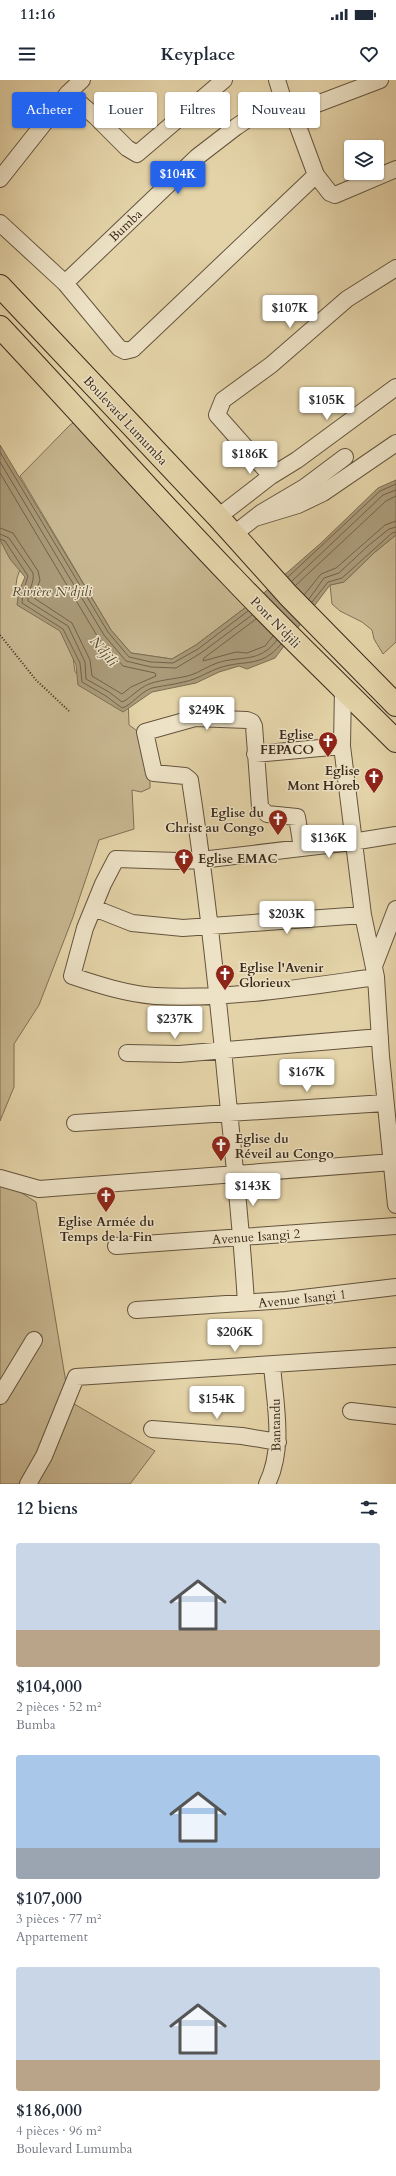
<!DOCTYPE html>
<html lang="fr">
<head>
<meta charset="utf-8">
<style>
  :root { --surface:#fff; --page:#f2f2f3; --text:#1f2937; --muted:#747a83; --accent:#2563eb }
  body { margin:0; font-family:Cardo,serif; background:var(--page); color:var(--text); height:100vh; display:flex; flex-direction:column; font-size:15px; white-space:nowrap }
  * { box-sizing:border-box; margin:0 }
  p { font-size:13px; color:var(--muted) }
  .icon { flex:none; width:22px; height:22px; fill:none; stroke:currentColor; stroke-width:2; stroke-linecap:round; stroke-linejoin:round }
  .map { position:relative; height:1404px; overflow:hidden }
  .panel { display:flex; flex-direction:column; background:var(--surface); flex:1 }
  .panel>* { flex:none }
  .banner { position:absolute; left:12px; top:12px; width:372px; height:36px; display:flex; gap:8px }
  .tools { position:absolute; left:344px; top:60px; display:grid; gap:8px }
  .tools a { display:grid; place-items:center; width:40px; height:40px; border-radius:4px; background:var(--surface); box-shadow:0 1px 3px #0004; font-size:20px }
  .price { position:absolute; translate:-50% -34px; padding:0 9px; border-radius:4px; background:#fff; color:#222; font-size:13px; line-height:26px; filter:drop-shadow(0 1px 2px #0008) }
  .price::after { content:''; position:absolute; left:50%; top:24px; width:12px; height:9px; margin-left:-6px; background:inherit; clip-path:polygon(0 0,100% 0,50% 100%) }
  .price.current { background:var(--accent); color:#fff }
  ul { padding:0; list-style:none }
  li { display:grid; align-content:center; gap:8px; height:212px; padding:0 16px }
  li span { display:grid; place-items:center; height:124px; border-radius:4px; color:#555 }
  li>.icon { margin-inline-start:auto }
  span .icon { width:72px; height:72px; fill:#fffc; stroke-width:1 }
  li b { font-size:17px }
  h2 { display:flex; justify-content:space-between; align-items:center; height:48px; padding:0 16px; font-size:17px }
  .chip { padding:0 14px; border-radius:4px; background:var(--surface); box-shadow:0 1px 3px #0004; font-size:14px; line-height:36px }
  .chip.current { background:var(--accent); color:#fff }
  .status { display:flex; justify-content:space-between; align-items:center; height:28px; padding:0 20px; background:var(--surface); direction:ltr }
  .status svg { height:11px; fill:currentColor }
  header { display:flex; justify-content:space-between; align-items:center; height:52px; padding:0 16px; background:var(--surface); font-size:18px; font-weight:700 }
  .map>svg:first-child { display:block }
  .green { fill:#c7b690; stroke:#807056 }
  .water { fill:#aa9a78; stroke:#7d6d53 }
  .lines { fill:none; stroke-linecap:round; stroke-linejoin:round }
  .shore { stroke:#72624a; stroke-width:1 }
  .minor-casing { stroke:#64543e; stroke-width:18 }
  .highway-casing { stroke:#3a2a1b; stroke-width:24 }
  .path { stroke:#3a2a1b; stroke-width:2; stroke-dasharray:1 2; stroke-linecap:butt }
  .minor { stroke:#ede2c6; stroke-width:16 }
  .highway { stroke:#e4d3a8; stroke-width:22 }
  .labels { text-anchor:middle; stroke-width:3; stroke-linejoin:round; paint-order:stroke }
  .street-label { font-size:13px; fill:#3a2a1b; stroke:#ede2c6 }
  .poi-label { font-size:13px; font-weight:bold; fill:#3a2a1b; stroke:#ede2c6; text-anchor:end }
  .water-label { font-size:14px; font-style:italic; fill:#564632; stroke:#ede2c6 }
</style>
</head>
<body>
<div class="status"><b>11:16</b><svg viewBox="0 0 49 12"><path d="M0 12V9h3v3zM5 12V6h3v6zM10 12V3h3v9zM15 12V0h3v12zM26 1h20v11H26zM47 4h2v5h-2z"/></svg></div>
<header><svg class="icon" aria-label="menu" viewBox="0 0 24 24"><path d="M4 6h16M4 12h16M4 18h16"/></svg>Keyplace<svg class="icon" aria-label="heart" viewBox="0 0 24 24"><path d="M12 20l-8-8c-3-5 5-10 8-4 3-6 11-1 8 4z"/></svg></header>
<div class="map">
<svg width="396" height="1404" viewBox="0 0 396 1404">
  <rect width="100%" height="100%" fill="#e4d3a8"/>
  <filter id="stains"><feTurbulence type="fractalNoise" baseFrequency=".005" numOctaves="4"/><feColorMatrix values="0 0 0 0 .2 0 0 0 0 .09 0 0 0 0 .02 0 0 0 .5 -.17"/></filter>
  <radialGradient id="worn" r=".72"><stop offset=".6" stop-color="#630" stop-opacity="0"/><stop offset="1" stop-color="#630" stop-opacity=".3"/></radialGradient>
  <!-- green -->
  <path class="green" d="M79,339L258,518L196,565L172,579L131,573L111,550L20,396L70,345Z
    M0,452L22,484L17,498L15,512L57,538L73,577L75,592L102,606L128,616L129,645L140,653L150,686V708L141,712L132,710L134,749L99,760L73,837L39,925L14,964V1007L0,1041Z
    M396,455V562L383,574L374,559L372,550L362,542L340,531L332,524L330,505L344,502L375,472Z
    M0,1099L36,1122L69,1321L155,1371L130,1404H0Z"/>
  <!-- water -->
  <path class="water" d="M0,365L111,550L131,573L172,579L196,565L258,518L321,463L378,408L396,400V455L375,472L344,502L330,505L275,578L247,589L239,586L219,592L196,603L152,612L123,632L78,605L76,585L60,551L17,525L19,511L25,497L10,479L0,460Z"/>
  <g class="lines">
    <!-- shore -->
    <path class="shore" d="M0,372L108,552L129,577L151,582L173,583L198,569L248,531
      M0,382L104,555L126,581L151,587L176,588L201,573L252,535
      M0,393L99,559L123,586L155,593L156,596L131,607L122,614L92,596L90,580L72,543L34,518L40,500L38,491L13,453L0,448
      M0,454L9,458L33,493C35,503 27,511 28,521L68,546L85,582L86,599L109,612L122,622C127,621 140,607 149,604C163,599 178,599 191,595C200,592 208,586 217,583C241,575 259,584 277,560
      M0,459L5,461L28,496L23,512L22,523L63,549L80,583L82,602L106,616L122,628C132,625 140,612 152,608C166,605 180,604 194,599C202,596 210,591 219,588C244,579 261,589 281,564
      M288,497L380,411L396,404
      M292,501L383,415L396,410
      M296,505L386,421L396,416
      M304,515L321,494L336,488L385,445L396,441
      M309,519L324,498L339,493L369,465L389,449L396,447
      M312,522L328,502L342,498L392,453L396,452
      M256,539L204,578L203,581L236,572L247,573L265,566L273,556"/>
    <defs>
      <path id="minor" d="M277,0L282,16L293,33L316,95L330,113L335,115L396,89
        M68,13L96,37L127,68L137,74L224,0
        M293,33L380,0
        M0,99L68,13L82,0
        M0,143L65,203L119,268L125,271L133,269L316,95
        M65,203L197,77L236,47L282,16
        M271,396L217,335L223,320L271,285L347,219L396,188
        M218,437L271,396L297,380L396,307
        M255,438L298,425L323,413L396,363
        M234,454L261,433L305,407L345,377
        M343,607L342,666L363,835L376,897L381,976L396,1125
        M255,674L342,666
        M94,828L132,843L183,848L363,835
        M374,886L396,829
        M376,897C304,907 227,920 155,916C127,914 99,905 72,896L85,848L103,804L116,779L178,781L201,780L352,762L396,755
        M127,973L179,974L380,957
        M75,1043L385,1023
        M0,1098L39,1109L393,1082L396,1083
        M116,1166L396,1146
        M246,1223C241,1139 231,1055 223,970C214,880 204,790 190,700L185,696L154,693L145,652L195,638L247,640L252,642L254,646L260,727L267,734L297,737L302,768
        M136,1230L286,1220L396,1207
        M0,1316L34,1260
        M351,1331L396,1336
        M152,1349L242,1356L278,1362
        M28,1404L44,1376L76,1297L396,1276
        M267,1404C285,1368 275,1324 272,1285"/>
      <path id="highway" d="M0,206L218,437L288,515L396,625
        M0,247C78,330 153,415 232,497C285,553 341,606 396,661"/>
    </defs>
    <!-- minor casing -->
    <use href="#minor" class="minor-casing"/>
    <!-- highway casing -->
    <use href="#highway" class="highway-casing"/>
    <!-- path -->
    <path class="path" d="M0,555L36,600L69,631"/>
    <!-- minor -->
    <use href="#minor" class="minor"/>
    <!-- highway -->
    <use href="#highway" class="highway"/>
  </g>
  <!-- icons -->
  <defs>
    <symbol id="church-pin" viewBox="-11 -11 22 30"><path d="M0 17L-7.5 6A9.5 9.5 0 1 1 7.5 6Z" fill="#8f2418" stroke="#ede2c6"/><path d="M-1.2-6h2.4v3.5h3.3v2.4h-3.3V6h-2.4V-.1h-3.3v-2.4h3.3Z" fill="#fff"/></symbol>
  </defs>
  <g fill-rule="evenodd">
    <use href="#church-pin" x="317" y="650" width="22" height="30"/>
    <use href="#church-pin" x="363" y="686" width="22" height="30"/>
    <use href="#church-pin" x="267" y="728" width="22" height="30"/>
    <use href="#church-pin" x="173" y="767" width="22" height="30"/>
    <use href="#church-pin" x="214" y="883" width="22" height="30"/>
    <use href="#church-pin" x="210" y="1054" width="22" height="30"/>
    <use href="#church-pin" x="95" y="1105" width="22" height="30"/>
  </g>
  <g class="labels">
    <!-- street labels -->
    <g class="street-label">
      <text transform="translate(125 145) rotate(-44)" y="5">Bumba</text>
      <text transform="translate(126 340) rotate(47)" y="5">Boulevard Lumumba</text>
      <text transform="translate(276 542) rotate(46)" y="5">Pont N'djili</text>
      <text transform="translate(256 1156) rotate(-4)" y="5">Avenue Isangi 2</text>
      <text transform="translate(302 1218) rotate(-6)" y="5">Avenue Isangi 1</text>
      <text transform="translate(275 1345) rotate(-91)" y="5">Bantandu</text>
    </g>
    <!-- poi labels -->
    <g class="poi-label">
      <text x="314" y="659">Eglise<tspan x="314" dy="15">FEPACO</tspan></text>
      <text x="360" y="695">Eglise<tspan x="360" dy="15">Mont Horeb</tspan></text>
      <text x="264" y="737">Eglise du<tspan x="264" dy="15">Christ au Congo</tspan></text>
      <text x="198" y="783" text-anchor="start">Eglise EMAC</text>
      <text x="239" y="892" text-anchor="start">Eglise l'Avenir<tspan x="239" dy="15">Glorieux</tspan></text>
      <text x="235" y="1063" text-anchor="start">Eglise du<tspan x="235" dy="15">Réveil au Congo</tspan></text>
      <text x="106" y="1146" text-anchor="middle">Eglise Armée du<tspan x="106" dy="15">Temps de la Fin</tspan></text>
    </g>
    <!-- water labels -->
    <g class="water-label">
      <text x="52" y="516">Rivière N'djili</text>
      <text transform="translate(104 571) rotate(50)" y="5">Ndjili</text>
    </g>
  </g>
  <rect width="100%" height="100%" filter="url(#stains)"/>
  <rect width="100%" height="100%" fill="url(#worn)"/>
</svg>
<div class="tools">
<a><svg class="icon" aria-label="layers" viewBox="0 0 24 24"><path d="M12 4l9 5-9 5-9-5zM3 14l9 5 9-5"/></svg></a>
</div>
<b class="price current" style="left:178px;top:115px">$104K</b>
<b class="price" style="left:290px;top:249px">$107K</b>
<b class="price" style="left:327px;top:341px">$105K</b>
<b class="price" style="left:250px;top:395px">$186K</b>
<b class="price" style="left:207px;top:651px">$249K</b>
<b class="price" style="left:329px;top:779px">$136K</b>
<b class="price" style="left:287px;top:855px">$203K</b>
<b class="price" style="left:175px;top:960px">$237K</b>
<b class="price" style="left:307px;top:1013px">$167K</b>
<b class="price" style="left:253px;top:1127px">$143K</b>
<b class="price" style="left:235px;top:1273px">$206K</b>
<b class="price" style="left:217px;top:1340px">$154K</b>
<div class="banner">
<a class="chip current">Acheter</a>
<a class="chip">Louer</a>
<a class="chip">Filtres</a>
<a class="chip">Nouveau</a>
</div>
</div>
<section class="panel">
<h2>12 biens<svg class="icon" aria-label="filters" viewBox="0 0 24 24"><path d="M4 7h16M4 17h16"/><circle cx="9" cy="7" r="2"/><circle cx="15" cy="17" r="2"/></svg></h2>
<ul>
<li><span style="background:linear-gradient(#c9d6e8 70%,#b9a48a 0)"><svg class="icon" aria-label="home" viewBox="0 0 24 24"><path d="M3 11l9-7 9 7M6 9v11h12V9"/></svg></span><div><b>$104,000</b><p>2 pièces · 52 m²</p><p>Bumba</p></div></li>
<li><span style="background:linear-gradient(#a9c7e8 75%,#9aa5b1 0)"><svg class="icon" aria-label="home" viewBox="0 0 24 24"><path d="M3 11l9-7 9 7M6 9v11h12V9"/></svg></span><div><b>$107,000</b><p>3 pièces · 77 m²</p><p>Appartement</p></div></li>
<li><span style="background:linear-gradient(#c9d6e8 75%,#b9a48a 0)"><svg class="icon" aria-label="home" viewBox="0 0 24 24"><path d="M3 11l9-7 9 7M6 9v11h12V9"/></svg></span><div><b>$186,000</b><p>4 pièces · 96 m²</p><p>Boulevard Lumumba</p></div></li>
</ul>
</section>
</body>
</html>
